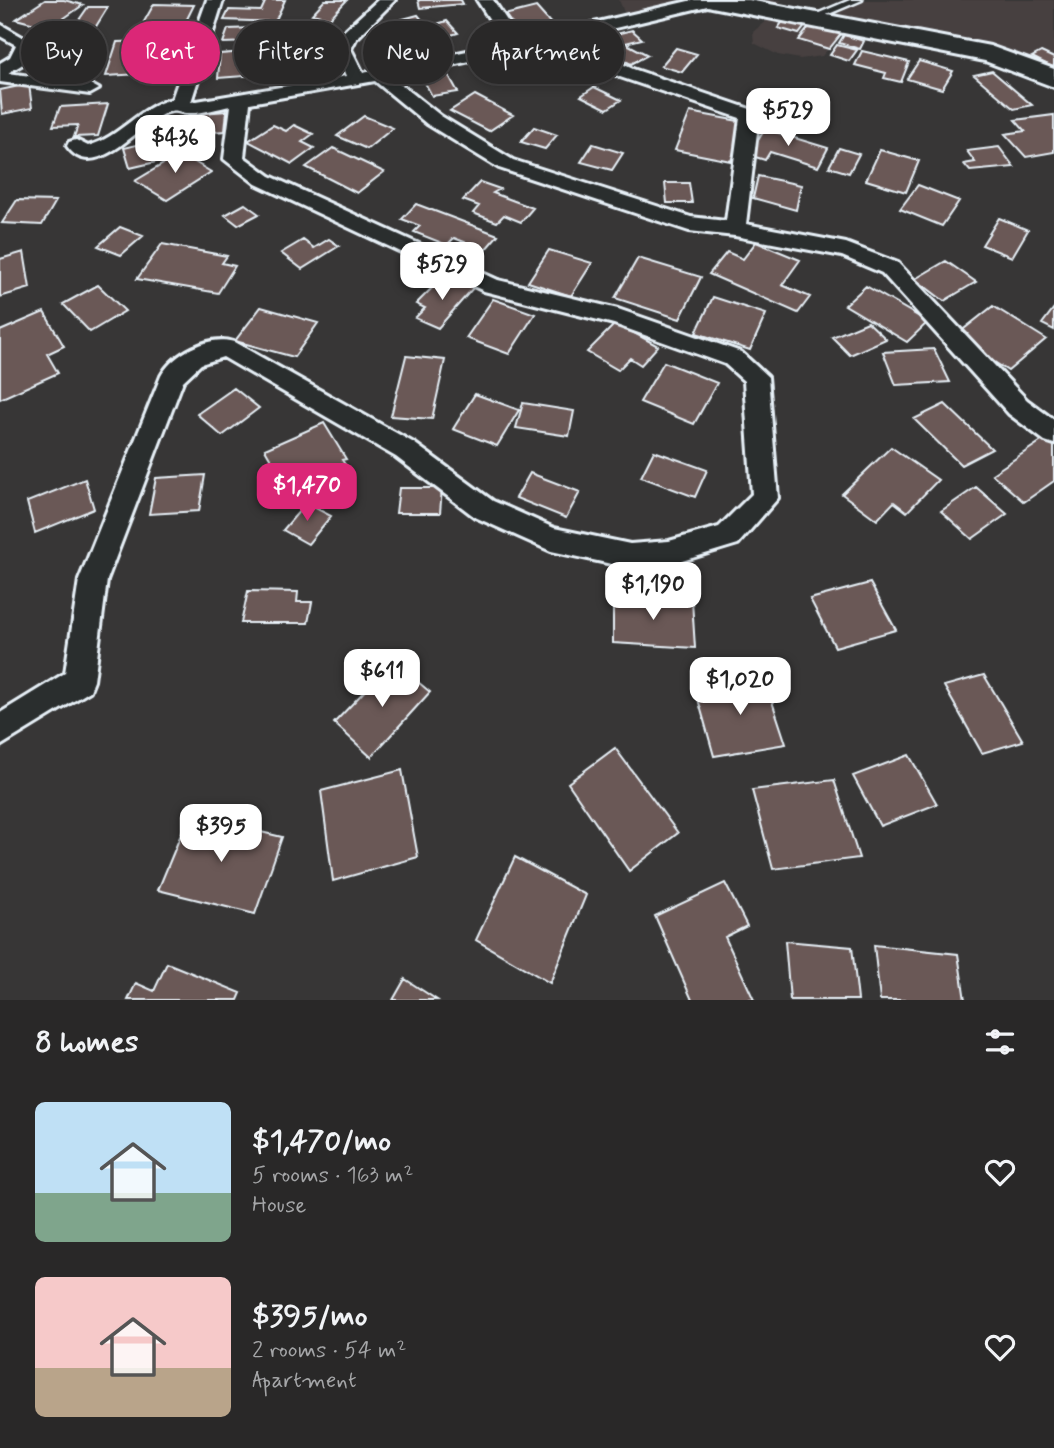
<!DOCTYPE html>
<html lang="en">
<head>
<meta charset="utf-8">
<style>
  :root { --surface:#292828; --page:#313030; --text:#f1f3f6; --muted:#a5a6a8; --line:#454445; --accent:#db2777 }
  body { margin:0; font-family:Mynerve,sans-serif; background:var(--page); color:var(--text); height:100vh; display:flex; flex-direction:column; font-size:26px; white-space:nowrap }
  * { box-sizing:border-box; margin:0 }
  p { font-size:23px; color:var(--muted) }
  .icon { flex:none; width:38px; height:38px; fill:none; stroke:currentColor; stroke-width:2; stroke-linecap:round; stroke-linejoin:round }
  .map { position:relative; height:1000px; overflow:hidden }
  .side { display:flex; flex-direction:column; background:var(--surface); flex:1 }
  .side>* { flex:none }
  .hud { position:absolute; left:21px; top:21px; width:700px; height:63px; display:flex; gap:14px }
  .price { position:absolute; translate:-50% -60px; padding:0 16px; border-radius:14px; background:#fff; color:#222; font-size:23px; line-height:46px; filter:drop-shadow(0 2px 4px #0008) }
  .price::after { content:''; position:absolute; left:50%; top:42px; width:21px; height:16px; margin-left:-10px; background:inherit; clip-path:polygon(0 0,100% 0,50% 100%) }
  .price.on { background:var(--accent); color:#fff }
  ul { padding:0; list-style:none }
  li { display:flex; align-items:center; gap:21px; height:175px; padding:0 35px }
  li span { display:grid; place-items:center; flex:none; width:196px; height:140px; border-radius:10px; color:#555 }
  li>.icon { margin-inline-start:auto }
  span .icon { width:84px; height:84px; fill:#fffc; stroke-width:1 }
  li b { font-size:30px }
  h2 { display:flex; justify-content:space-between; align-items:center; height:84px; padding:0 35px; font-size:30px }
  .tag { padding:0 24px; border-radius:32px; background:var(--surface); box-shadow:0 4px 10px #0003,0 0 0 2px var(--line); font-size:24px; line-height:63px }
  .tag.on { background:var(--accent); color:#fff }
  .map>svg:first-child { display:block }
  .built { fill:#474040 }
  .building { fill:#6b5856; stroke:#e8f1f8; stroke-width:2 }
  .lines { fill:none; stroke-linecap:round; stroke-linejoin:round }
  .lane-casing { stroke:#e8f1f8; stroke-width:5 }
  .street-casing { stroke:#e8f1f8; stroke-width:6 }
  .primary-casing { stroke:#e8f1f8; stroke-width:6 }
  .lane { fill:#2a2d2e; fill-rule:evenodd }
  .street { fill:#2a2d2e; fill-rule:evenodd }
  .primary { fill:#2a2d2e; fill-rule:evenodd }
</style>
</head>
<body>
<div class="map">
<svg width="1054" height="1000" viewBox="0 0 1054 1000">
  <rect width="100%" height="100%" fill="#373636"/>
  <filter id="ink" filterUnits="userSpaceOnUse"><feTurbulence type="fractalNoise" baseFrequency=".0143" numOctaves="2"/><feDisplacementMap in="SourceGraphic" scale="14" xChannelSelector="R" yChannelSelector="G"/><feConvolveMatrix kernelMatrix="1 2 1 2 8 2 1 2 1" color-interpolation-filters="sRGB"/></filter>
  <g filter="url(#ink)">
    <!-- built -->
    <path class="built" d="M619,0H782L776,6L714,0L635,18L624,12Z
      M858,0H1054V79L1032,67L847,28L822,56L800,59L778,55L754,43L753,32L776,12L809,19Z"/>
    <!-- building -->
    <path class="building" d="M45,0H64L83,5L50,28L16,19Z
      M266,0H285L275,22L224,20L229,10L261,11Z
      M325,0H347L330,18L312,14Z
      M418,0H461L463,4L420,8Z
      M154,4L194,5L183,27H141Z
      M88,7H108L95,28L74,27Z
      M536,7L553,26L521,34L504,15Z
      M418,15L427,26L386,37L377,26Z
      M785,19L806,25L799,34L778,28Z
      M447,21L458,33L440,38L430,26Z
      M810,26L841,34L829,49L799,40Z
      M255,28L251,42L223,43L228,29Z
      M632,30L642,39L625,43L648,55L631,64L618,57L607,61L591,48L605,44L600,38Z
      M844,35L864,41L860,49L839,43Z
      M397,38L406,56L378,62L369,44Z
      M150,41L141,74L106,76L117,42Z
      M313,44L316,50L322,49L324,54L336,52L343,68L297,77L286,49Z
      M837,45L857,50L849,61L830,55Z
      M94,47L87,68L31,72L40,50Z
      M551,48L577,65L549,79L531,67L543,61L535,56Z
      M676,48L697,54L682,72L661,66Z
      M270,50L269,74L218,78L220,54Z
      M862,51L909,62L901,82L884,78L886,73L855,65Z
      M1041,52L1054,58V68L1032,57Z
      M919,61L953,71L942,89L907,79Z
      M992,71L1032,105L1014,109L974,75Z
      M448,74L458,92L432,96L423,79Z
      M29,84L32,108L2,114L0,90Z
      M594,87L621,100L607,109L581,96Z
      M475,95L513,115L489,131L450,111Z
      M108,104L98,136L74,137L78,125L53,126L60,107Z
      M227,111L225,131L174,135L177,120L188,119L189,114Z
      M690,112L744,122L731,161L675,150Z
      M1054,115V152L1026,157L1005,134L1025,131L1015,120Z
      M364,116L393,128L367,149L337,136Z
      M273,125L286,131L294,125L313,134L302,142L314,148L292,164L248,141Z
      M534,127L557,135L545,149L521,142Z
      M765,129L828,148L818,167L770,152L765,160L749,155Z
      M153,141L160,161L130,168L124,148Z
      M593,144L623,153L612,170L581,162Z
      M999,147L1014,167L970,171L964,164L975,162L967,151Z
      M190,148L205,156L193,161L211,172L167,200L135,181Z
      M333,148L384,172L357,193L306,167Z
      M839,148L859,154L849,173L829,167Z
      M880,150L919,161L906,192L866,180Z
      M758,176L801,185L796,210L753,198Z
      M480,182L500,189L493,193L533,208L521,222L504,215L497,222L473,213L479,206L463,200Z
      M665,183H689L692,203H667Z
      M918,185L959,201L942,226L900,209Z
      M17,200L56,201L42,225L2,223Z
      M245,204L259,214L238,225L225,215Z
      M416,204L498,235L485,250L454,238L447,245L414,232L420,226L402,219Z
      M999,218L1028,230L1012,257L982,245Z
      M120,227L143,236L121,255L98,246Z
      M329,239L339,246L302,269L281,253L303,240L314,248Z
      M756,242L800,260L782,285L810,297L798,313L709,274L727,252L743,259Z
      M162,244L227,256L222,263L235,266L218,293L137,279Z
      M549,250L592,263L571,296L528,282Z
      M24,252L30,288L0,297V259Z
      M638,258L701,277L680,319L615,298Z
      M946,261L976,282L944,301L915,279Z
      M450,277L474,287L438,328L415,318L425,308L416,304L434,286L440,288Z
      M98,285L125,311L90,332L63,304Z
      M866,286L928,322L907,342L845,305Z
      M713,297L766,314L750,350L696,333Z
      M493,299L535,314L509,354L466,338Z
      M993,306L1046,339L1008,371L955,336Z
      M261,307L318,323L294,357L235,341Z
      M1054,308V330L1042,324Z
      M44,312L64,346L47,354L58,373L0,399V331Z
      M868,322L886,339L850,355L832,337Z
      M616,323L658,346L641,365L630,358L618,370L587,352Z
      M934,349L950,382L896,385L883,352Z
      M406,356L445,360L432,419L391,416Z
      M664,362L717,383L694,424L640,402Z
      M234,388L259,408L222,436L197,414Z
      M475,394L519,410L497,446L453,429Z
      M523,403L574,411L569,436L516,428Z
      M945,404L992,449L961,465L914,419Z
      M324,423L346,459L342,460L346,466L316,481L312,475L287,487L265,449Z
      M1046,438L1054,444V481L1024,502L992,474Z
      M891,447L938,480L907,512L894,502L877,520L842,494Z
      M654,451L707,470L695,497L641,477Z
      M530,473L580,492L566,518L516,498Z
      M205,475L199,511L149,514L156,478Z
      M85,479L94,509L35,533L27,502Z
      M976,487L1007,514L972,539L941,511Z
      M399,488H442L440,513H396Z
      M306,503L331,516L308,544L283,530Z
      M870,583L896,630L835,647L810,599Z
      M248,591L298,592L297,602H312L308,623H241Z
      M613,597L692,601L695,648L613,643Z
      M393,661L430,692L371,757L334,723Z
      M984,675L1023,741L982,753L944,686Z
      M764,677L786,744L714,756L695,688Z
      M615,748L678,833L629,871L568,783Z
      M909,755L937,804L880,826L853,776Z
      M402,770L418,857L333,881L321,791Z
      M834,780L859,858L773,869L752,790Z
      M189,815L282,837L255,914L158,890Z
      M515,857L586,895L550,983L476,940Z
      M725,883L747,926L725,937L754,1000H692L655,916Z
      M785,941L852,947L858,1000H790Z
      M874,945L958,954L965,1000H880Z
      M167,963L241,993L238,1000H128L136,983L154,991Z
      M405,979L437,1000H393Z"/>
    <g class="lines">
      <defs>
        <path id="lane" d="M850,0H862L812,21L805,19Z"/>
        <path id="street" d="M207,0H223L191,102L346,76L335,49L342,33L378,0H395L356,39L351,49L363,73L505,43L477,0H493L520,40L693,0H722L720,3L569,39L633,69L756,111L759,115L746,224L846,243L898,263L1027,400L1054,420V444L1045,441L1009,414L882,273L842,256L735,236L689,231L499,168L427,124L375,81L250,103L244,157L270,176L498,280L618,309L741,352L768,377L778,498L738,544L669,565L630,568L551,551L475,517L396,457L223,357L201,364L183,381L107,580L94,681L90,691L0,746V713L65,673L79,580L161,376C173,354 209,334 234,342L414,443L493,501L554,528L630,544L669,541L719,527L752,494L744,381L725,364L614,324L484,291L256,184L224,159L231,106C218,108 202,114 188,113C179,113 177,108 168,112C141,121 95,186 67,146L69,142L76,140L88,146C121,137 138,107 172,99ZM552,43L620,77L740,118L726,221L691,217L513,160L441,116L393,78Z
          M0,24L33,43L23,64L8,73L90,84L99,89L90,94L0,82V63L10,57L16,45L0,36Z"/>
        <path id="primary" d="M700,0H749L990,46L1054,69V87L985,61L712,7L704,5Z"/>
      </defs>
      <!-- lane casing -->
      <use href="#lane" class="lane-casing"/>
      <!-- street casing -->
      <use href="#street" class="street-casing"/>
      <!-- primary casing -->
      <use href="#primary" class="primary-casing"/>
      <!-- lane -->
      <use href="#lane" class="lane"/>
      <!-- street -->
      <use href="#street" class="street"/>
      <!-- primary -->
      <use href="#primary" class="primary"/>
    </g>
  </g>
</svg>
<b class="price" style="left:788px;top:148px">$529</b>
<b class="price" style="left:175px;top:175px">$436</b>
<b class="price" style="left:442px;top:302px">$529</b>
<b class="price on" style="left:307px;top:523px">$1,470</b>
<b class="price" style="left:653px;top:622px">$1,190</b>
<b class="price" style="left:382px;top:709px">$611</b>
<b class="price" style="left:740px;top:717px">$1,020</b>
<b class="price" style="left:221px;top:864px">$395</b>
<div class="hud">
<a class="tag">Buy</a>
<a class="tag on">Rent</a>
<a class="tag">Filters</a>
<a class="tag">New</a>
<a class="tag">Apartment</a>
</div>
</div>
<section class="side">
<h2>8 homes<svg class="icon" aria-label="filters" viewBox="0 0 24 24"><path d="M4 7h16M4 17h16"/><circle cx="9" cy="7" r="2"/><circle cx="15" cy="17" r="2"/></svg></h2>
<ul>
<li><span style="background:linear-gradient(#bfe0f5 65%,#7fa58c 0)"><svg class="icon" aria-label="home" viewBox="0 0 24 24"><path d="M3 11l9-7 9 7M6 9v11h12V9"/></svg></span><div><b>$1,470/mo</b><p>5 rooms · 163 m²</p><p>House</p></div><svg class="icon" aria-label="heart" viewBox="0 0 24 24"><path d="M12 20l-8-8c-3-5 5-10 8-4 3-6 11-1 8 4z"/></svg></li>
<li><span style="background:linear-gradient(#f6c9c9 65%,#b9a48a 0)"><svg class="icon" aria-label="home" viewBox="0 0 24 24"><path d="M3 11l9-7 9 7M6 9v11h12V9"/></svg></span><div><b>$395/mo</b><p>2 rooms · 54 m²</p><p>Apartment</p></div><svg class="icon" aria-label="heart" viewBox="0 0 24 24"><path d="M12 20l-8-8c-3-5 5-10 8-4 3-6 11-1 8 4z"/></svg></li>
</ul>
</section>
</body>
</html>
